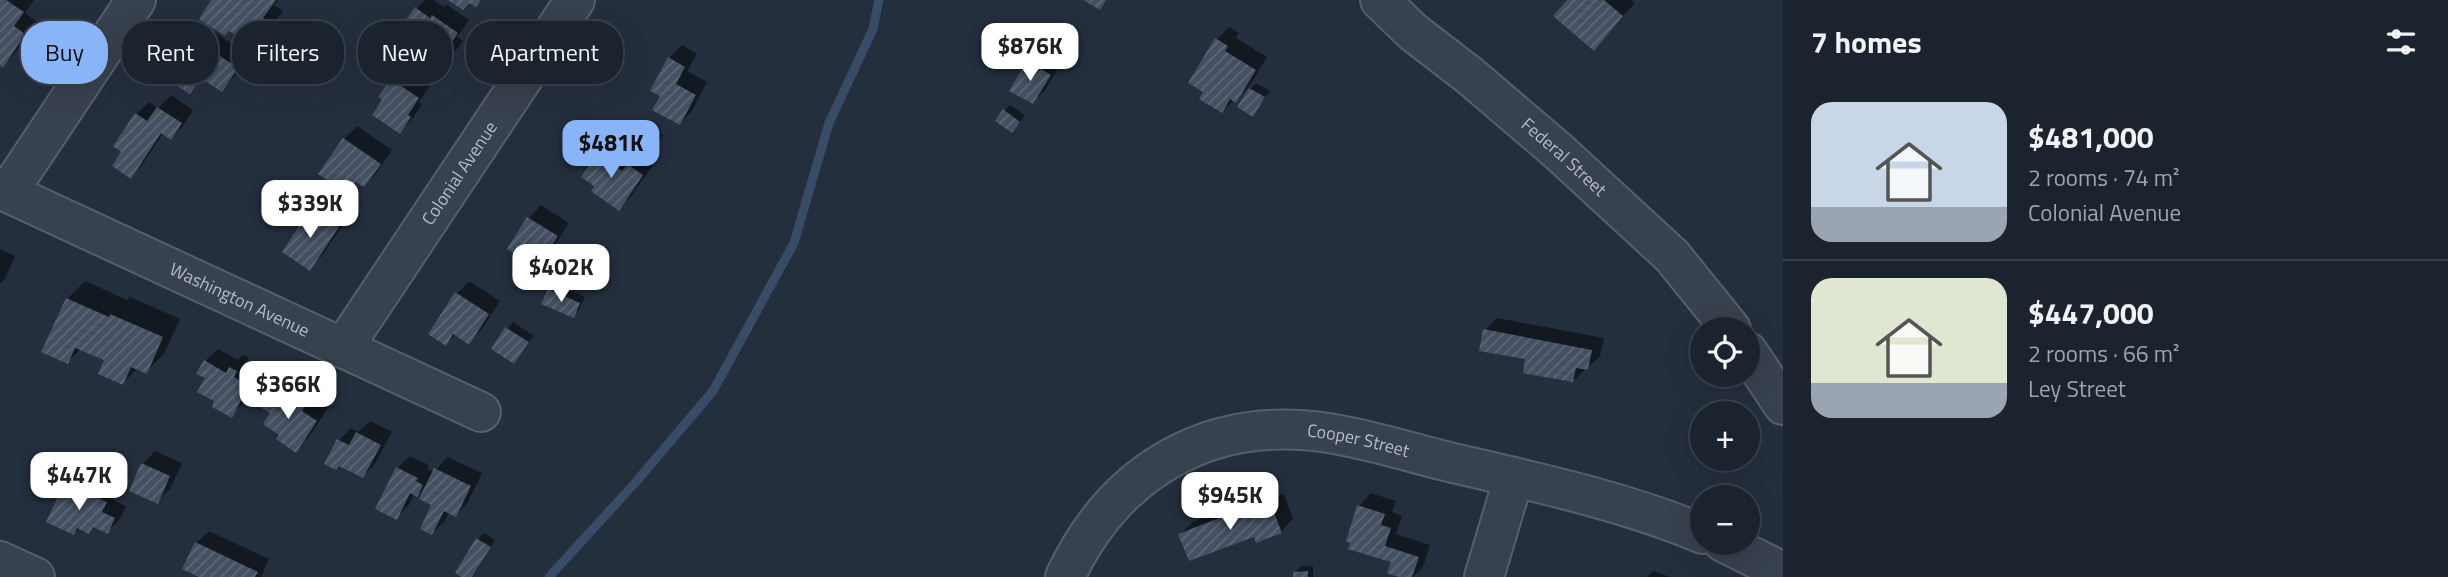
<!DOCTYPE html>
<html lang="en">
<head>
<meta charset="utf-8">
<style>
  :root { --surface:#1b232e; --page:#282f3a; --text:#f1f3f6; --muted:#a0a4aa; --line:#39404a; --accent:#8ab4f8 }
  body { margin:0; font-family:"Titillium Web",sans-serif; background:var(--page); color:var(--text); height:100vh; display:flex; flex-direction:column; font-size:26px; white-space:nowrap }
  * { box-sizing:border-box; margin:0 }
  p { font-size:23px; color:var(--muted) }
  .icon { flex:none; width:38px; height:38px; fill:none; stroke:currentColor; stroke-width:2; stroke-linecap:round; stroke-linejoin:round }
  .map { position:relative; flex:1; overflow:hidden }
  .side { display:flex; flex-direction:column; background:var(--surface); width:665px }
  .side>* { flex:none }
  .top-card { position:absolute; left:21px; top:21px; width:665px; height:63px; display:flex; gap:14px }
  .buttons { position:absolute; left:1690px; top:317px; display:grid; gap:14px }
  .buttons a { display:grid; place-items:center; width:70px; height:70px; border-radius:50%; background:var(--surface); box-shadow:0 7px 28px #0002,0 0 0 2px var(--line); font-size:35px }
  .price { position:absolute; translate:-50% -60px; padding:0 16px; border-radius:14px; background:#fff; color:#222; font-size:23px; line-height:46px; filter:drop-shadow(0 2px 4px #0008) }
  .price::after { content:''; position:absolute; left:50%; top:42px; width:21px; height:16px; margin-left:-10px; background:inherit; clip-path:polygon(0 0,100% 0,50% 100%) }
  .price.active { background:var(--accent); color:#111 }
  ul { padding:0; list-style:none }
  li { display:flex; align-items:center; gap:21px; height:175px; padding:0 28px }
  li+li { border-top:2px solid var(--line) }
  li span { display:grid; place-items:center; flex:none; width:196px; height:140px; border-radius:21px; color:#555 }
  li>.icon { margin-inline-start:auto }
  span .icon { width:84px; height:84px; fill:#fffc; stroke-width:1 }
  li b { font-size:30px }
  h2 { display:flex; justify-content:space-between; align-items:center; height:84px; padding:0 28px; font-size:30px }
  .chip { padding:0 24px; border-radius:28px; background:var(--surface); box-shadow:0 7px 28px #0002,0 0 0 2px var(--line); font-size:24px; line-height:63px }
  .chip.active { background:var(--accent); color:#111 }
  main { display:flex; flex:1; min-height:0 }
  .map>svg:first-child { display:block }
  .shadow { fill:#0007 }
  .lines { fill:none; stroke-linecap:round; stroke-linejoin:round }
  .stream { stroke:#394c67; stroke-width:9 }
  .building { fill:url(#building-hatch) }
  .minor-casing { stroke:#565f6c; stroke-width:42 }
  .minor { stroke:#38414e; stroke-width:38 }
  .labels { text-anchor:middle; stroke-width:5; stroke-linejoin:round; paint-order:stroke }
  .street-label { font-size:18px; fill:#b4bcc9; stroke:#1d2633 }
</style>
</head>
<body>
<main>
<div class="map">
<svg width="1783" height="577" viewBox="0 0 1783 577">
  <defs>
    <pattern id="building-hatch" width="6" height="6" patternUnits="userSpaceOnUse" patternTransform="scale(1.75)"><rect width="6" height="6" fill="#455162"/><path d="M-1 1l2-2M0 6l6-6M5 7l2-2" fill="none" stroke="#5d6877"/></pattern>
  </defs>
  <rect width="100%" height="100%" fill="#242f3e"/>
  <!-- shadow -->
  <path class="shadow" d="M0,0H34L25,13L36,21L15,53L3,66L0,64Z
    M214,0H278L274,5L283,11L261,38Z
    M425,0H434L444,7L446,4L469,20L457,37L463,41L457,49L445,61L441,59L426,75L418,61L416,9Z
    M1569,0H1631L1635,3L1594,48Z
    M204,25L249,55L234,77L221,90L203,77L189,92L191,37Z
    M1229,27L1239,33L1236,38L1267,57L1248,88L1222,111L1205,92L1190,83L1217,39Z
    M682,45L697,54L687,71L707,82L692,111L680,123L662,95L669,58Z
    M1041,49L1062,62L1045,90L1033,102L1012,90L1028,62Z
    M404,67L430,85L419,102L422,104L412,119L400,132L385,99L392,80Z
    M1256,83L1270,91L1253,115L1250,89Z
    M171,95L193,110L183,126L171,138L163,133L143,164L131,177L124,151L136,114L149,102L158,108Z
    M1010,105L1025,115L1018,125L1004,111Z
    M643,120L663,135L648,157L655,162L631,196L619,209L602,150L615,138L620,141L616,146L621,149Z
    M357,126L392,150L377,172L364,185L358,181L348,192L344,190L336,198L332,181L321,173L344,139Z
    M325,197L350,214L322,256L309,269L313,209Z
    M541,205L569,223L549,254L537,266L509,248L529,218Z
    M0,249L15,256L5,279L0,284Z
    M85,281L127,300L130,297L180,319L164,354L146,372L138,368L123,383L106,359L81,349L67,362V299Z
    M469,281L500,301L481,330L469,342L456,334L446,344L457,294Z
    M556,284L585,297L579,310L573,316L550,290Z
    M1497,318L1604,338L1600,356L1573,381L1527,358L1485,330Z
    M513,322L534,336L514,362L493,348Z
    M218,349L238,360L243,355L249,358L245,364L261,372L244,403L231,415L217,401L207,378L205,361Z
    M285,379L308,395L312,390L316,393L313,398L328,408L308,438L295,450L282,435L272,413V391Z
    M370,421L392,432L375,464L363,476L339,440L351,428L358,432Z
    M155,451L182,463L170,489L158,501L143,464Z
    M410,456L429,465L427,469L434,472L447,457L482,473L468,502L456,515L449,512L445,521L432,533L433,504L427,485L417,495L414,494L409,505L396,518L397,468Z
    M79,470L118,489L113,500L126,506L120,519L107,532L95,526L89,532L80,528L74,533L49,521L67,483Z
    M1371,493L1396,501L1392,512L1402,516L1396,534L1430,545L1423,567L1413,577H1404L1359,506Z
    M1284,494L1293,519L1281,532L1255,535L1180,534L1193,522L1258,497L1260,503Z
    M209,531L269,559L261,577H203L196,543Z
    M484,533L495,540L475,574L472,577H464L478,539Z
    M1301,566H1313V577H1295V573Z
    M1653,571L1670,577H1647Z"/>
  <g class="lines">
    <!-- stream -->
    <path class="stream" d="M549,577L635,483L713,391L794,243L829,123L873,29L879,0"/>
  </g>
  <!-- building -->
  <path class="building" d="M0,0H6L24,12L14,26L25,34L3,68L0,66Z
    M211,0H276L263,18L272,24L261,40L253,34L247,42L229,31L225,36L199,19Z
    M448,0H481L476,7L469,3L463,10Z
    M1083,0H1106L1100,10Z
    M1567,0H1604L1623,16L1594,51L1553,16Z
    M415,7L430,18L432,15L458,33L446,50L452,54L445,64L439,60L426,78L412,67L416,61L407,55L409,51L392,39Z
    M190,36L238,68L222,92L201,78L190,94L163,77Z
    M1215,38L1228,46L1225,51L1256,70L1236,103L1230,99L1222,113L1199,99L1203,92L1188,83Z
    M668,57L685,67L676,84L696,95L680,125L652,110L660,96L650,91Z
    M1027,61L1051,75L1033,104L1009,91Z
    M391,79L419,98L408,115L411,117L400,134L372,115L382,100L378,97Z
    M1249,88L1265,97L1253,117L1237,107Z
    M157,107L182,123L171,140L161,133L131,179L112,166L121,152L113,146L135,113L147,121Z
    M1003,109L1020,122L1012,133L995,121Z
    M636,125L659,141L642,164L620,148Z
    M343,138L381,164L364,187L356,182L348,194L343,191L336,200L323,191L330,182L318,174Z
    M601,149L609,154L605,159L622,171L627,164L643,175L619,211L591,191L594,186L581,177Z
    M311,208L339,227L310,271L282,252Z
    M527,217L558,236L537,268L507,249Z
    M548,289L580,303L574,318L541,304Z
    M455,292L489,314L469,345L453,334L446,346L428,334Z
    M66,298L109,317L110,314L163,337L147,374L131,367L123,385L98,374L104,360L75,348L68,364L41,352Z
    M505,327L529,342L514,364L491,349Z
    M1483,329L1592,350L1588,370L1576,368L1573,382L1523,373L1525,359L1479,351Z
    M204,360L226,373L229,367L237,371L234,377L249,385L232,418L212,407L214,401L197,392L205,378L196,374Z
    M271,390L295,407L298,401L305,406L302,411L317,421L296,453L276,439L279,435L263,424L270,413L260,407Z
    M356,432L381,445L363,478L339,466L336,470L324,464L337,439L349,445Z
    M141,463L170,476L158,504L129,491Z
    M396,467L418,478L416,481L423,485L417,497L410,493L397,520L375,509Z
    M434,468L471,486L456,517L444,511L432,535L420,529L431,505L419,499Z
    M65,482L107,502L102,512L115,518L108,534L93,527L89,534L77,528L74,535L46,522Z
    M1271,505L1282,533L1256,543L1254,537L1189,561L1178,534L1245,508L1248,515Z
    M1357,505L1385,514L1381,525L1391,528L1385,546L1419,557L1412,577H1399L1387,573L1391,562L1348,549L1350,543L1346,541Z
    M476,538L491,547L472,577H461L455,573Z
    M195,542L258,572L255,577H199L182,569Z
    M1308,571V577H1293V572Z"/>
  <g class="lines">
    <defs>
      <g id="minor">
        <path id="s1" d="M1380,0L1413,32L1469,75L1558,151L1672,256L1731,329"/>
        <path id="s2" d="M0,189L481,412"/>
        <path d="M8,192L136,0"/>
        <path id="s3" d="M343,348L575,0"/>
        <path d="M1748,352L1783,405"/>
        <path d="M1723,542L1783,572"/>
        <path d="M0,561L35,577"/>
        <path id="s4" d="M1065,577C1115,470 1210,415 1328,433C1374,440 1417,455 1462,465C1544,484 1626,502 1703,534"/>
        <path d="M1484,577L1514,477"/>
      </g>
    </defs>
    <!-- minor casing -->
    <use href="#minor" class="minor-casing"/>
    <!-- minor -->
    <use href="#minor" class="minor"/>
  </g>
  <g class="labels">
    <!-- street labels -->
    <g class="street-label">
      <text dy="6" stroke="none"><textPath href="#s1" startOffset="242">Federal Street</textPath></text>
      <text dy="6" stroke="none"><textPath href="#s3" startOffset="210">Colonial Avenue</textPath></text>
      <text dy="6" stroke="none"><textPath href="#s2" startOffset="264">Washington Avenue</textPath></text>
      <text dy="6" stroke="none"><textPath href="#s4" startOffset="355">Cooper Street</textPath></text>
    </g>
  </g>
</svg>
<div class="buttons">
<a><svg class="icon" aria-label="locate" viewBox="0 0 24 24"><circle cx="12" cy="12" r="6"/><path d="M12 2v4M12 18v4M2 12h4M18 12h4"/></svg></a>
<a>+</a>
<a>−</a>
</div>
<b class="price" style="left:1030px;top:83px">$876K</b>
<b class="price active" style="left:611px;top:180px">$481K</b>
<b class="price" style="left:310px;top:240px">$339K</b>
<b class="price" style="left:561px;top:304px">$402K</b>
<b class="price" style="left:288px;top:421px">$366K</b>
<b class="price" style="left:79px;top:512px">$447K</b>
<b class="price" style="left:1230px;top:532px">$945K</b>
<div class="top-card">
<a class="chip active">Buy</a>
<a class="chip">Rent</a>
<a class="chip">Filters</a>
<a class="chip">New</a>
<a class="chip">Apartment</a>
</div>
</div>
<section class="side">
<h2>7 homes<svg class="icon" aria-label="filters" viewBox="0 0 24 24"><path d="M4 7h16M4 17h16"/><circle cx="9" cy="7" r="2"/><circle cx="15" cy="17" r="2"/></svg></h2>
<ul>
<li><span style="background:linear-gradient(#c9d6e8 75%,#9aa5b1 0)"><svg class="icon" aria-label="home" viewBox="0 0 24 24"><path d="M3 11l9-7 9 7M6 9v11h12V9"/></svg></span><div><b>$481,000</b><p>2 rooms · 74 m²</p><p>Colonial Avenue</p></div></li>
<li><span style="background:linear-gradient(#dfe7d0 75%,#9aa5b1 0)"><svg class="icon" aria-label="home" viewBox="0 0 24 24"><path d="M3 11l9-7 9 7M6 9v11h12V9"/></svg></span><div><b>$447,000</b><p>2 rooms · 66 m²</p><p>Ley Street</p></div></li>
</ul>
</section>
</main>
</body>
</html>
